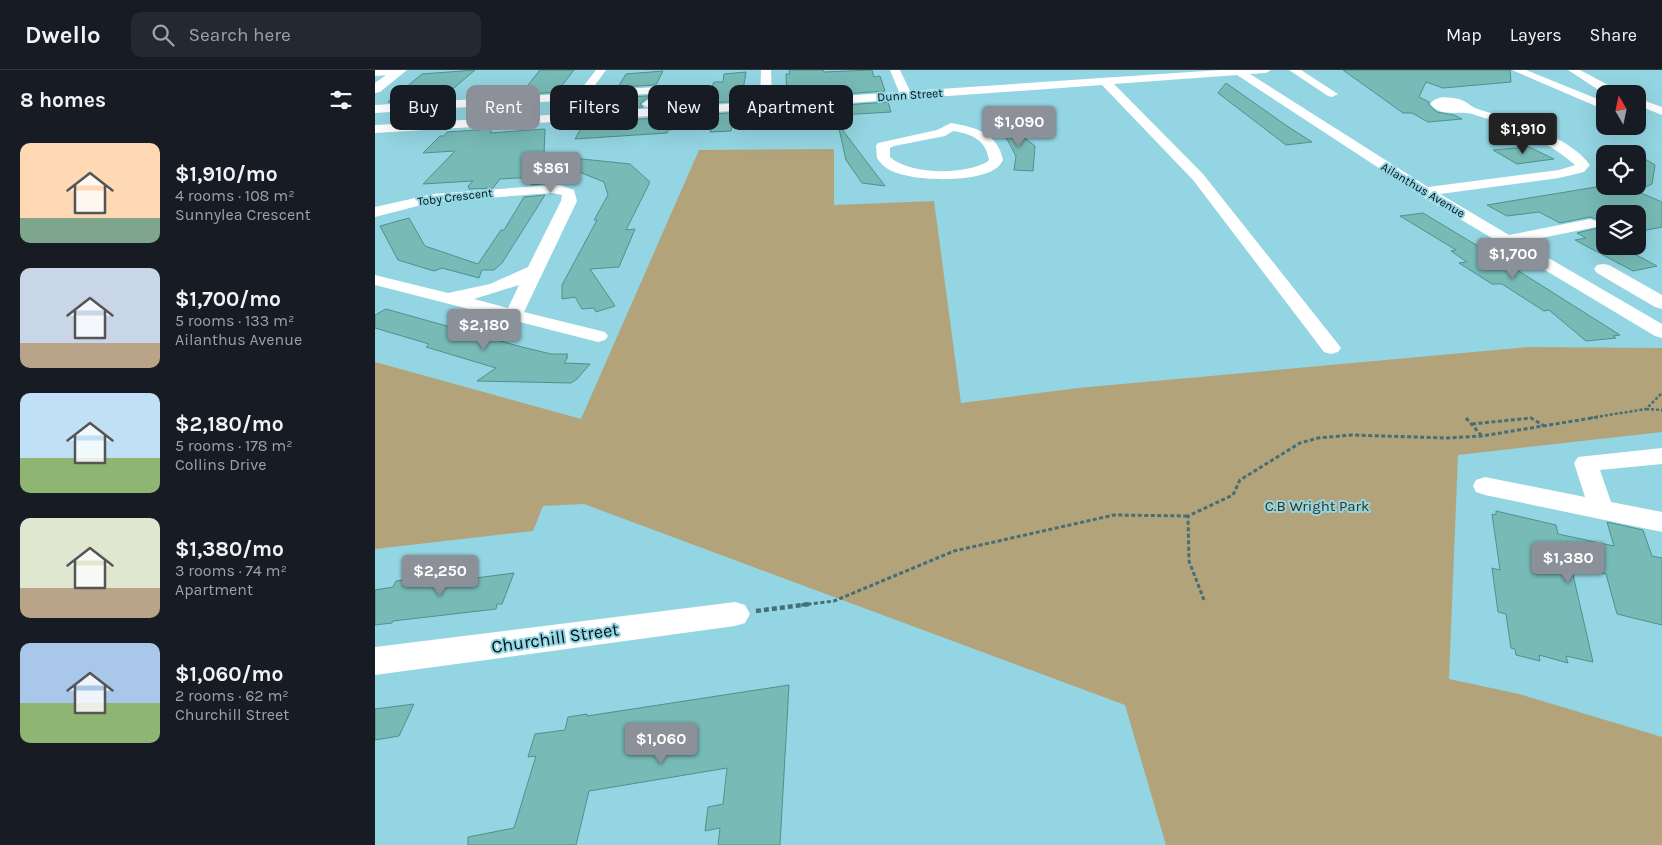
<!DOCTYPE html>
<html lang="en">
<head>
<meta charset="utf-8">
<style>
  :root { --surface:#171b24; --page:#242831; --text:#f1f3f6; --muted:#9ea1a6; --line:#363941; --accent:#8c9099 }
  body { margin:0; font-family:Karla,sans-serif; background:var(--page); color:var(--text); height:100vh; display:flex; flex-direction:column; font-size:19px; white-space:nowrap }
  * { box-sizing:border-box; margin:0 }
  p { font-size:16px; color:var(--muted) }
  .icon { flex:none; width:28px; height:28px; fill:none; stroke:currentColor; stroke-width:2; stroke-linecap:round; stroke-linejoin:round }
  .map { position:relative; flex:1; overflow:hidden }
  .sheet { display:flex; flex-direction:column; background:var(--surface); width:375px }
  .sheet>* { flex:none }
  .hud { position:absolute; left:15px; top:15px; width:475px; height:45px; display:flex; gap:10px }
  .needle { width:32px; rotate:351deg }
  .tools { position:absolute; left:1221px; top:15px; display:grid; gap:10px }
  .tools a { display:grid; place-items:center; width:50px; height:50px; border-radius:10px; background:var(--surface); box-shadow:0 5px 20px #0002; font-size:25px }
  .price { position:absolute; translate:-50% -42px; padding:0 11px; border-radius:5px; background:var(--accent); color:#fff; font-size:16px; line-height:32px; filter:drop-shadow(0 1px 2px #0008) }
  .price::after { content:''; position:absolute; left:50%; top:30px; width:15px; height:11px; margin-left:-8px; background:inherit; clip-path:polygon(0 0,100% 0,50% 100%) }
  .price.selected { background:#222; color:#fff }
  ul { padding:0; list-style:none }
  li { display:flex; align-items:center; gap:15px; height:125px; padding:0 20px }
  li span { display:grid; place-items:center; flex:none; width:140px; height:100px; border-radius:10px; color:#555 }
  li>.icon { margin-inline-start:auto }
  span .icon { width:60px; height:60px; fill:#fffc; stroke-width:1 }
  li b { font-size:21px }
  h2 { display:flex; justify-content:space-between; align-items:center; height:60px; padding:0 20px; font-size:21px }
  .chip { padding:0 18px; border-radius:10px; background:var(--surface); box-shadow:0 5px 20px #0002; font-size:18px; line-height:45px }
  .chip.selected { background:var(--accent); color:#fff }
  header { display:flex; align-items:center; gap:30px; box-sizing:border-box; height:70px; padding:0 25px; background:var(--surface); border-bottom:1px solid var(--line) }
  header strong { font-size:24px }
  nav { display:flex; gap:28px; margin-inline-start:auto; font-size:18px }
  .search { width:350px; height:45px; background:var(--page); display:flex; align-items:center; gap:12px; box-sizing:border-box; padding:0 18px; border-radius:10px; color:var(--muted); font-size:19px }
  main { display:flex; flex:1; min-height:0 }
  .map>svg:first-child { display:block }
  .green { fill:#b2a37b }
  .building { fill:#77bab6; stroke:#4e918d }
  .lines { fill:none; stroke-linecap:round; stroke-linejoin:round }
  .path-far2 { stroke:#456e76; stroke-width:2.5; stroke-dasharray:3 2; stroke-linecap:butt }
  .path-far1 { stroke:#456e76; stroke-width:3; stroke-dasharray:4 2.5; stroke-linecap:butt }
  .path { stroke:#456e76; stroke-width:4.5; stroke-dasharray:5 3; stroke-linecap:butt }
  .minor { fill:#fff; fill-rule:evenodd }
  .major { fill:#fff; fill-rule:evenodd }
  .labels { text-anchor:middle; stroke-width:4; stroke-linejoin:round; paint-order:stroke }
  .far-street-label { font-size:12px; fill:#001116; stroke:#93d5e2 }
  .park-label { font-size:15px; fill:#3b3114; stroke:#93d5e2 }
  .near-street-label { font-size:18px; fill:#001116; stroke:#93d5e2 }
</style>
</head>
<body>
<header>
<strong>Dwello</strong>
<div class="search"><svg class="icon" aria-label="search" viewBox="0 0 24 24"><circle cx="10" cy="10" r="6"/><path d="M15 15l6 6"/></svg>Search here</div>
<nav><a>Map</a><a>Layers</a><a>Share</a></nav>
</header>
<main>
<section class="sheet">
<h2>8 homes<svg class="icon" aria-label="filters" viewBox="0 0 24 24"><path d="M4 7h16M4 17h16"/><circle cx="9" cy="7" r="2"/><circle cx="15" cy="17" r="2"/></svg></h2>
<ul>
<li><span style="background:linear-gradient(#ffd9b3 75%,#7fa58c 0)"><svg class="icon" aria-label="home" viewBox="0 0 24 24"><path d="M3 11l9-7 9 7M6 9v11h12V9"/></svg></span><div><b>$1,910/mo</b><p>4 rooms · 108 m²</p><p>Sunnylea Crescent</p></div></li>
<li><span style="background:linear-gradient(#c9d6e8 75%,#b9a48a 0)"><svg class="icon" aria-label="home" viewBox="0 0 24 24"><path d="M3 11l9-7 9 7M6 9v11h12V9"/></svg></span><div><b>$1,700/mo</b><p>5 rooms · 133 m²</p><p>Ailanthus Avenue</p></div></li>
<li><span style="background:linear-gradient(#bfe0f5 65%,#8fb573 0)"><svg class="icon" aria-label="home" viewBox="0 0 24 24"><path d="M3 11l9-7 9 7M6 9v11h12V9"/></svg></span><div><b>$2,180/mo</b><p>5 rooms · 178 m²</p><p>Collins Drive</p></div></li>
<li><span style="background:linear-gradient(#dfe7d0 70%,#b9a48a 0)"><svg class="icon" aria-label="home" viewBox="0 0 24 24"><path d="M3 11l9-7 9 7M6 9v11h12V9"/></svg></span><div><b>$1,380/mo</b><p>3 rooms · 74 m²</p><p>Apartment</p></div></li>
<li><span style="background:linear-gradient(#a9c7e8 60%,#8fb573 0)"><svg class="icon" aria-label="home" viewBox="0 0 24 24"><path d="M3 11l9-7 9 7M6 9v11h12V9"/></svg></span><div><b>$1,060/mo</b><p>2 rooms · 62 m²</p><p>Churchill Street</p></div></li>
</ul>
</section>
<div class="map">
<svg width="1287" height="775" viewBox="0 0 1287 775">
  <rect width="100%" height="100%" fill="#93d5e2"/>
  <!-- green -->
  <path class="green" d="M459,79V135L559,131L586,333L703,318L1155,277L1287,278V362L1083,385L1074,609L1144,624L1287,667V775H791L750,635L209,434L168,436L158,461L0,479V292L206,349L324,80Z"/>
  <!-- building -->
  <path class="building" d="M100,0L66,29L13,32L47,4Z
    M165,0H199L182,22L145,25Z
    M414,0H448L449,2L497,0L499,7L505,6L510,21L412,28L411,4H415Z
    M968,0H1135L1136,12L1068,18L1051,12L1044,27L1054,32V35L1062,42L1079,45L1087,49L1053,52L1037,43H1028Z
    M288,1L281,15L243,17L251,4Z
    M371,2L368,20H370L369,31L299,35L306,26L334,24L339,12H348L349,4Z
    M851,13L912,56L937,72L911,75L843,23Z
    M290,25L287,28H272L265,34L268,37L256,38L252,32L232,33L235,28Z
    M513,32L516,42L413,48V39Z
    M367,42L366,51H358L356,61L335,62L337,57L293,60L292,63L200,69L209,53Z
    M619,45L660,76L658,101L639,100L641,86Z
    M463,54L510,116L487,113L471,90Z
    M117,59L115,63L170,59L169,85L255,94L275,112L251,160L260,159L244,197L215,199L240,236L221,242L219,238L207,239L200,227L187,229V215L222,150H219L233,125L229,112L192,97L189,104H182L177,113L156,115L161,107L125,109L118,118L94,119L93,116L98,111L48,114L80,81L48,83L65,66H69L72,62Z
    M1154,77L1179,89L1142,94L1118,80Z
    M1262,84L1280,95L1277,114L1262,121Z
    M1227,116H1250L1287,132V157L1262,162V144H1230V176H1245L1282,196L1258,201L1200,170L1211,168L1202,163L1223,158L1225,153L1222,149L1215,147L1185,153L1164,142L1132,146L1112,135Z
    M170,125L127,193L119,200H107L104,208L67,198L59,201L23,190L5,156L34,148L50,176L103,194L126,160H129L149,127Z
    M1048,143L1131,193L1245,265L1238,266L1241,268L1211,271L1174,240L1169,241L1127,214H1117L1084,193L1092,192L1076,181L1081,180L1025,146Z
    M11,239L147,277L176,284H193L191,287H193L189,293L215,294L202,309L196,313L102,311L121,298L51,277L54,274L0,258V245Z
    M1121,441L1181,455L1183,464L1239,476L1232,452L1268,460L1277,486L1287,488V555L1242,544L1231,504L1196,496L1218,592L1191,586L1193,593L1164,585L1165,591L1141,585L1140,579L1136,578L1131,544L1123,542L1117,498L1125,500L1117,444L1121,445Z
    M96,501L93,509L139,503L127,534H122L121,539L18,551L17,553L0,555V520L18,517L21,511Z
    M414,615L405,775H343L345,758L330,761L333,737L348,734L352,698L214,721L201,775H93V767L139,758L161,686L153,687L160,664L190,660L193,647L212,644V646Z
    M39,634L24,666L0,670V639Z"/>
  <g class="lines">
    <!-- path-far2 -->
    <path class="path-far2" d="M1271,339L1287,340
      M1215,348L1271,339L1287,323"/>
    <!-- path-far1 -->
    <path class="path-far1" d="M1091,348L1106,365
      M1097,354L1156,348L1171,357
      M829,530L814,491L813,446L858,425L865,410L925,373L943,368L977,365L1072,368L1107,366L1223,347
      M426,535L459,531L579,481L739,445L813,446"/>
    <!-- path -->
    <path class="path" d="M381,541L435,534"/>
    <!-- minor -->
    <path class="minor" d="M0,0H29V1L24,4L0,6Z
      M221,0H231L205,36L201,38L195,34L198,30L0,43V35L203,23Z
      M386,0H396L397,31L524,22L515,0H525L535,21L845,0H896L891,3L875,4L1053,117L1184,100L1200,95C1174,72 1143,59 1110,48C1105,47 1097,43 1091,43C1078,42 1065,46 1055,34C1062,25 1073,27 1083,29C1090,30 1094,35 1100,38C1107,41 1117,43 1125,45C1153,55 1197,70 1215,95L1209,102L1184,108L1065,124L1134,165L1215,149L1221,151L1223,154L1221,157L1146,172L1287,254V268L1280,266L1045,125L862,5L739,14L828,104L963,274L966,278L963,282L956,284L949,282L818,110L727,15L391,39L0,63V55L225,42L215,33L224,21L228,20L302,16L308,19C305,24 303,30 299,33C292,39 273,40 267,34L273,30H288L295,23L231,26L227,32L231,35L252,34L254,37L250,40L385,32Z
      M914,0H926L963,24L957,27L953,26Z
      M1137,0H1151L1230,32V40Z
      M1193,0H1205L1250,24H1233L1222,19Z
      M1262,28L1287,37V45L1262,35Z
      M576,53C600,57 623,63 628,90C626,93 624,97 620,99C599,113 534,112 513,99C509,97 504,91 502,88L501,76L503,73L562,60ZM578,61C597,64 611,70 614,90L612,92C589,105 535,105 515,87V78L519,76L570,66Z
      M177,115H185L199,120L202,131L149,242L230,262L233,266L230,270L223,272L0,215V205L73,223L115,214L153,197L186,131L187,125L177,123L58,132L0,147V137L58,124ZM144,215L133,238L99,229Z
      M1228,194L1234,195L1287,225V239L1280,237L1222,203L1219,199L1222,195Z
      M1287,378V394L1225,400L1236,432L1287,442V462L1110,425L1101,422L1098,416L1101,410L1110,407L1210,427L1199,393L1203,387Z
      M360,532L370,535L375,544L370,553L360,556L0,605V577Z"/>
    <!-- major -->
    <path class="major" d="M18,0H32L5,22L0,23V13Z"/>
  </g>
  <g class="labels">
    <!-- far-street labels -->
    <g class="far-street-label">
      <text transform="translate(535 25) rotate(-4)" y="4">Dunn Street</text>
      <text transform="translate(1048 120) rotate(31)" y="4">Ailanthus Avenue</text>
      <text transform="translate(80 127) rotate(-7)" y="4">Toby Crescent</text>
    </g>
    <!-- park labels -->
    <g class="park-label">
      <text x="942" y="441">C.B Wright Park</text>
    </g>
    <!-- near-street labels -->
    <g class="near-street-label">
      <text transform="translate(180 568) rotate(-8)" y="6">Churchill Street</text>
    </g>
  </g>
</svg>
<div class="tools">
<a><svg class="needle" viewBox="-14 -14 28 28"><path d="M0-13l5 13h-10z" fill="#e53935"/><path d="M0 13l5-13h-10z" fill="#9ea1a6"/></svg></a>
<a><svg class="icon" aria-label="locate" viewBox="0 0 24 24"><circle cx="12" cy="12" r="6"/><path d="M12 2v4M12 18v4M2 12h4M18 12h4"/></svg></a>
<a><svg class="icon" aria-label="layers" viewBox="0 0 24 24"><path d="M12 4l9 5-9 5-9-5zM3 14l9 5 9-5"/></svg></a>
</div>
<b class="price" style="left:644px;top:78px">$1,090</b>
<b class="price selected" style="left:1148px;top:85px">$1,910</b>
<b class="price" style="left:176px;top:124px">$861</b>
<b class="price" style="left:1138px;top:210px">$1,700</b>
<b class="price" style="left:109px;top:281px">$2,180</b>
<b class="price" style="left:1193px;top:514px">$1,380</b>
<b class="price" style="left:65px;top:527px">$2,250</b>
<b class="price" style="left:286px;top:695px">$1,060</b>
<div class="hud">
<a class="chip">Buy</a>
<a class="chip selected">Rent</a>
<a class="chip">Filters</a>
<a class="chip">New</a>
<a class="chip">Apartment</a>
</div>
</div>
</main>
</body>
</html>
